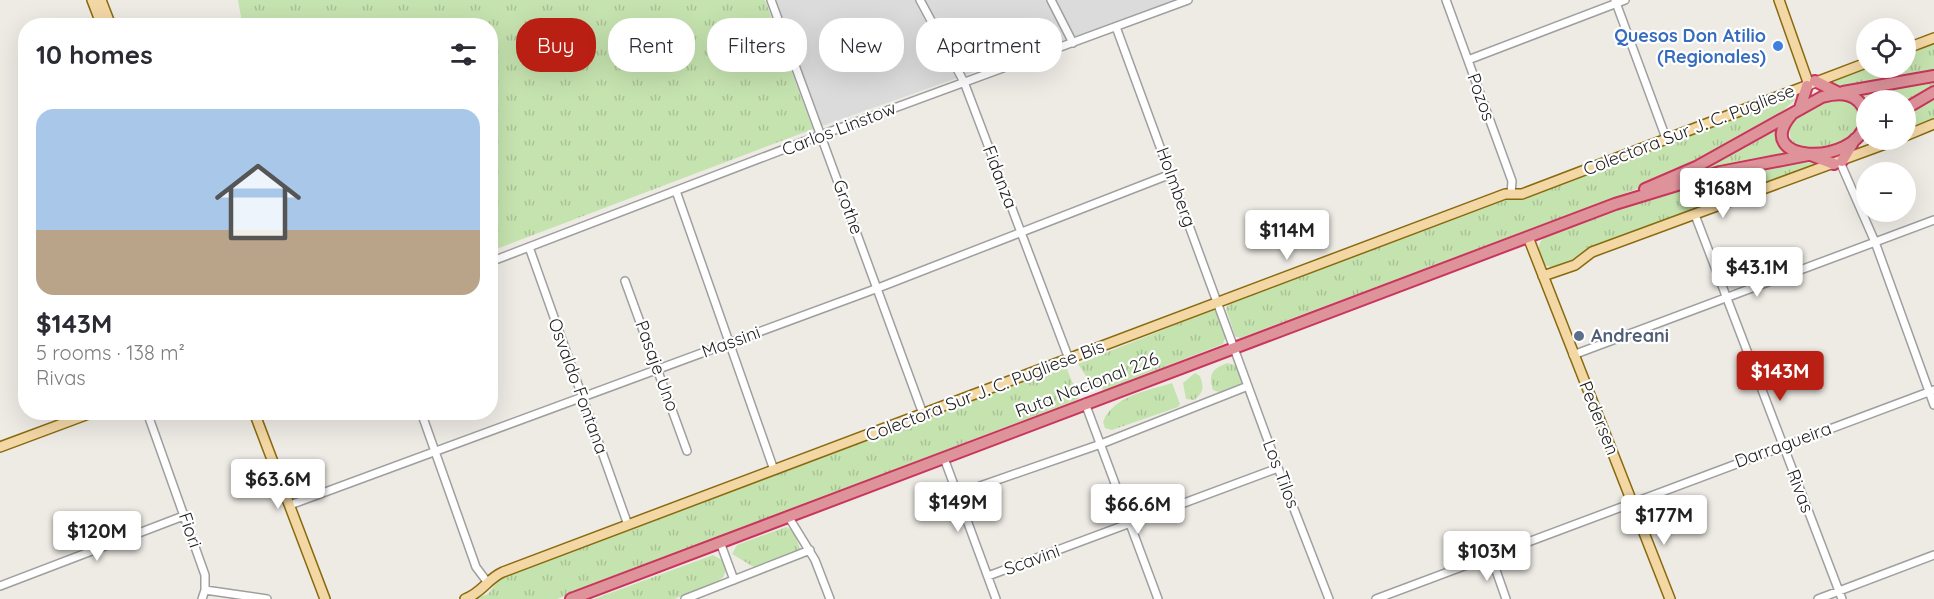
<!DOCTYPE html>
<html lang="en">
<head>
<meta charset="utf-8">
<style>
  :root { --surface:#fff; --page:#f2f2f3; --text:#2b2b33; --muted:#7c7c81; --accent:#b92013 }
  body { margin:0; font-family:Quicksand,sans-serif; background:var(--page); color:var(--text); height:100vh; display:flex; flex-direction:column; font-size:22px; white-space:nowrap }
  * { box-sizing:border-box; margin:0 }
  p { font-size:20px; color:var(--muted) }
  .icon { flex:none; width:33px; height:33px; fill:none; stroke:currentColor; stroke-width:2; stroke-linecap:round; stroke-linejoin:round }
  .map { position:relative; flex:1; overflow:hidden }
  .details { position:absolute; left:18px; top:18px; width:480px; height:402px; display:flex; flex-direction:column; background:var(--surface); border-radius:24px; box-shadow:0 6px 24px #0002 }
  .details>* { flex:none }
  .hud { position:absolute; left:516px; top:18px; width:570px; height:54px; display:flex; gap:12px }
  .controls { position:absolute; left:1856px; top:18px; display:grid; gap:12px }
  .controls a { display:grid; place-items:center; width:60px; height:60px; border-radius:50%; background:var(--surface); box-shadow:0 6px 24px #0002; font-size:30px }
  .price { position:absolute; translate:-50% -51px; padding:0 14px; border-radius:6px; background:#fff; color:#222; font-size:20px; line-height:39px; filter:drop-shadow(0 2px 3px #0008) }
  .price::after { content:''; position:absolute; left:50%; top:36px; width:18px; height:14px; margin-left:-9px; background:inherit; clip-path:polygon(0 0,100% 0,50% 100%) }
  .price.current { background:var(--accent); color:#fff }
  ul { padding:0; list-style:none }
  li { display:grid; align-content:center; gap:12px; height:318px; padding:0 18px }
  li span { display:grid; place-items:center; height:186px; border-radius:18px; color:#555 }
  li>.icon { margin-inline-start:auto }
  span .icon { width:108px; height:108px; fill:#fffc; stroke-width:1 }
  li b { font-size:26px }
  h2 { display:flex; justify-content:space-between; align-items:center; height:72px; padding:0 18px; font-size:26px }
  .pill { padding:0 21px; border-radius:24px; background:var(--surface); box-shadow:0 6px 24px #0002; font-size:21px; line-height:54px }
  .pill.current { background:var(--accent); color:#fff }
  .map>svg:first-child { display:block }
  .residential { fill:#dcdbdb }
  .grass { fill:url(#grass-tufts) }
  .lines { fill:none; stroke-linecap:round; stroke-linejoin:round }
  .minor-casing { stroke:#9f9f9f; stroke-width:10 }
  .major-casing { stroke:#896a0e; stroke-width:12 }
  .highway-casing { stroke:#c9355c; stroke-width:14 }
  .minor { stroke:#fff; stroke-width:7 }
  .major { stroke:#f3d7a5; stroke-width:9 }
  .highway { stroke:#de939b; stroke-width:10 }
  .shop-dot { fill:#3f7fe0; stroke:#fff; stroke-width:2 }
  .service-dot { fill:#5c6f8a; stroke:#fff; stroke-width:2 }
  .labels { text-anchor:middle; stroke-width:4.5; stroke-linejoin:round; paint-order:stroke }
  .shop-label { font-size:18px; font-weight:bold; fill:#366cbe; stroke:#fff; text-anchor:end }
  .street-label { font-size:18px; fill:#1e1e1e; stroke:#fff }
  .service-label { font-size:18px; font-weight:bold; fill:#4e5e75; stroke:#fff; text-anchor:start }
</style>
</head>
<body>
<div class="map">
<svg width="1934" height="599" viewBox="0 0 1934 599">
  <defs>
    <pattern id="grass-tufts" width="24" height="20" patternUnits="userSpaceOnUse" patternTransform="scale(1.5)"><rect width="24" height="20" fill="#c5e3af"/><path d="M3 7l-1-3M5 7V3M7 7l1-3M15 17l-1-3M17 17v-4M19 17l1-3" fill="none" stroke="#a9c296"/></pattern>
  </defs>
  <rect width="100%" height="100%" fill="#eeebe5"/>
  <!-- residential -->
  <path class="residential" d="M774,0H1177L822,126Z"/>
  <!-- grass -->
  <path class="grass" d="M238,0H765L813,129L491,251L490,26L235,25L242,22Z
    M1934,42V72L1839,89L1830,84V81L1866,67L1905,68V53Z
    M1934,79V88L1905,105V100H1866V103L1856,93Z
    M1794,95L1795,100L1775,118L1705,159L1645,186L1240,338L1235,336L1226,309L1229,302L1504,199Z
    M1934,95V120L1905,131V112Z
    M1837,100C1854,99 1869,113 1857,130C1844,148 1808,156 1791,142L1789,127C1801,110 1817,104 1837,100Z
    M1780,124L1784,149L1792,156L1679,179Z
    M1812,161L1820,163V166L1591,250L1554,268L1544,265C1540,254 1534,245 1546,236C1633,204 1719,169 1812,161Z
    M1215,309L1220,313L1227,333L1223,344L1105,390L1094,388L1078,364Z
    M1227,363L1239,366L1244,382L1219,392L1213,390C1208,374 1212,369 1227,363Z
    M1062,368L1067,369L1079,399L557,599H474L488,594L500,578Z
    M1195,373L1200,376C1204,388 1204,392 1194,400L1186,399L1183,383Z
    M1172,383L1180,404L1178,407L1112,430L1105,428L1103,422C1113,396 1147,391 1172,383Z
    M786,527L794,531L800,550L757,569L732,554L737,545Z
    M713,555L724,561C727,569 726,574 720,580L674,599H594Z"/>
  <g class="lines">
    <defs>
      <path id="minor" d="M771,0L923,414
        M920,0L964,82L1069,359
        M1051,0L1073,43
        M1446,0L1512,181L1511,194
        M1615,0L1666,138
        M1116,27L1278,468L1329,599
        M1468,60L1625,0
        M1840,162L1875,242L1934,405
        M676,191L774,470
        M1695,215L1842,599
        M529,247L628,525
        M490,262L821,135L1188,0
        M625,281L687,451
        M1573,355L1934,220
        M1085,403L1158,599
        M147,412L205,575V590L202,599
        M421,412L476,567L488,583
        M944,458L996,599
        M980,486L1101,444L1248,386
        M290,505L878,288L1171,174
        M788,516L815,560L830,599
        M720,542L734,580
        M1491,556L1506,599
        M988,576L1278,468
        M0,586L186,515
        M205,590L267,599
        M685,599L810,550
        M1376,599L1934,390
        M1818,599L1934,555"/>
      <path id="major" d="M92,0L102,26
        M101,0L111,26
        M1779,0L1809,85
        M1905,49L1934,38
        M1905,136L1934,124
        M1528,237L1670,599
        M1543,276L1575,265L1592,252L1896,140
        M254,412L325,599
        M0,447L94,412
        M465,599C483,592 487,579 503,572L1505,194H1522L1866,63"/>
      <path id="highway" d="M1815,81L1837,92
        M1843,92L1934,76
        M1800,108L1807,86
        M1905,109L1934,92
        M1792,114C1749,163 1855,168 1866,122
        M1811,155L1834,164
        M1842,161L1855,139
        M1645,189L1696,167L1822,97C1840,92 1859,92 1866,114
        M571,599L1615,204L1720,172L1808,155"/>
    </defs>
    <!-- minor casing -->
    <use href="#minor" class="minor-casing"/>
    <!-- major casing -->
    <use href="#major" class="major-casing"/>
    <!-- highway casing -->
    <use href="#highway" class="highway-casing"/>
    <!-- minor -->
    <use href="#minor" class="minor"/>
    <!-- major -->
    <use href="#major" class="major"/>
    <!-- highway -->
    <use href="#highway" class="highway"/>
  </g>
  <!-- markers -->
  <circle class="shop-dot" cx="1778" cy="46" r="6"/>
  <circle class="service-dot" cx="1579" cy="336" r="6"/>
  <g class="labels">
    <!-- shop labels -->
    <g class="shop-label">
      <text x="1766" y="42">Quesos Don Atilio<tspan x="1766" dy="21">(Regionales)</tspan></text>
    </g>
    <!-- street labels -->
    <g class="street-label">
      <text transform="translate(1481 97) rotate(70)" y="6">Pozos</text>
      <text transform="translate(839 129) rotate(-21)" y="6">Carlos Linstow</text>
      <text transform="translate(1689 130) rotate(-21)" y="6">Colectora Sur J. C. Pugliese</text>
      <text transform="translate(1000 177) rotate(69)" y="6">Fidanza</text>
      <text transform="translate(1176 187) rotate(70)" y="6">Holmberg</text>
      <text transform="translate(848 207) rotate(70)" y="6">Grothe</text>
      <text transform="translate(731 342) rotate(-20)" y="6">Massini</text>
      <text transform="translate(657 366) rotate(70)" y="6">Pasaje Uno</text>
      <text transform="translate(1087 385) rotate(-21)" y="6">Ruta Nacional 226</text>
      <text transform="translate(578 386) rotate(70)" y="6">Osvaldo Fontana</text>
      <text transform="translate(985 391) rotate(-21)" y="6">Colectora Sur J. C. Pugliese Bis</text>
      <text transform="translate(1599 418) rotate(68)" y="6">Pedersen</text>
      <text transform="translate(1783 445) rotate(-20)" y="6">Darragueira</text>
      <text transform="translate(1281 474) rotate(69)" y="6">Los Tilos</text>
      <text transform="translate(1800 491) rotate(69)" y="6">Rivas</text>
      <text transform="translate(190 530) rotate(71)" y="6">Fiori</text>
      <text transform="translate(1032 560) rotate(-20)" y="6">Scavini</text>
    </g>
    <!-- service labels -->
    <g class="service-label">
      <text x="1591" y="342">Andreani</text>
    </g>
  </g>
</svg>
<div class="controls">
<a><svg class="icon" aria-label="locate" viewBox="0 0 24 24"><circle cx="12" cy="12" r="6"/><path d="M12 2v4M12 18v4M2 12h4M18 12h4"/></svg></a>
<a>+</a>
<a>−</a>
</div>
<b class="price" style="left:1723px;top:219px">$168M</b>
<b class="price" style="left:1287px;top:261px">$114M</b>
<b class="price" style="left:1757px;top:298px">$43.1M</b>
<b class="price current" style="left:1780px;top:402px">$143M</b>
<b class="price" style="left:278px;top:510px">$63.6M</b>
<b class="price" style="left:958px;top:533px">$149M</b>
<b class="price" style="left:1138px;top:535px">$66.6M</b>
<b class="price" style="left:1664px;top:546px">$177M</b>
<b class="price" style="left:97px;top:562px">$120M</b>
<b class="price" style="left:1487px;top:582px">$103M</b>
<div class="hud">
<a class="pill current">Buy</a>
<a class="pill">Rent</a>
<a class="pill">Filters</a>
<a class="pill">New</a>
<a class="pill">Apartment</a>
</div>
<section class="details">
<h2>10 homes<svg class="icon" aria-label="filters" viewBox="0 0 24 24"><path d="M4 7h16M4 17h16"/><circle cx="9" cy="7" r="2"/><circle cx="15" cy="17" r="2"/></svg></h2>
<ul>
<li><span style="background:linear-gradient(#a9c7e8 65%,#b9a48a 0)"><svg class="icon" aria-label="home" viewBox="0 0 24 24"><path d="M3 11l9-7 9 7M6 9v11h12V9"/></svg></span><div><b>$143M</b><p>5 rooms · 138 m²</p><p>Rivas</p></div></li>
</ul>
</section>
</div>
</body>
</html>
